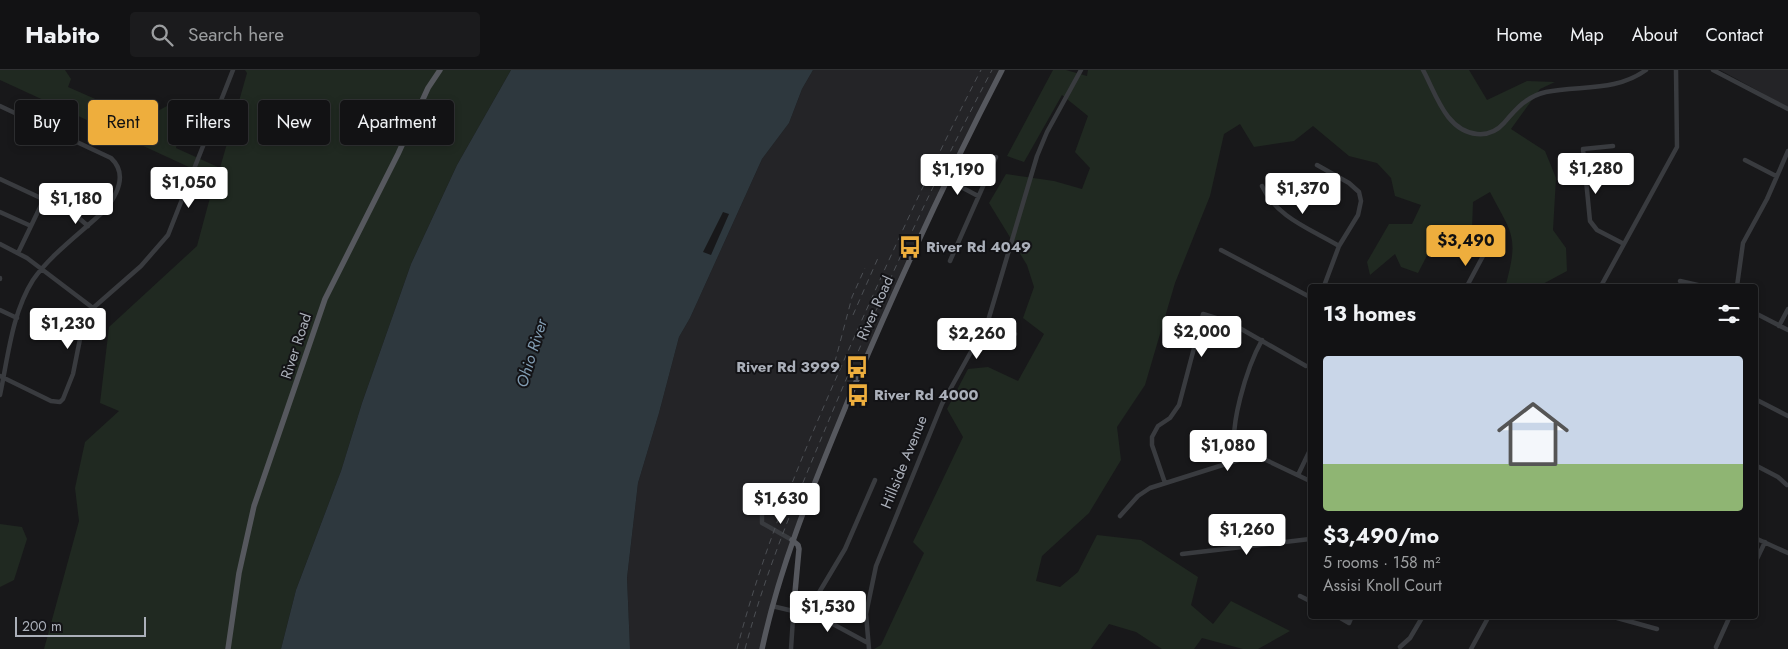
<!DOCTYPE html>
<html lang="en">
<head>
<meta charset="utf-8">
<style>
  :root { --surface:#121214; --page:#1b1b1d; --text:#f1f3f6; --muted:#9c9ea0; --line:#313234; --accent:#eeae3d }
  body { margin:0; font-family:Jost,sans-serif; background:var(--page); color:var(--text); height:100vh; display:flex; flex-direction:column; font-size:19px; white-space:nowrap }
  * { box-sizing:border-box; margin:0 }
  p { font-size:16px; color:var(--muted) }
  .icon { flex:none; width:28px; height:28px; fill:none; stroke:currentColor; stroke-width:2; stroke-linecap:round; stroke-linejoin:round }
  .map { position:relative; flex:1; overflow:hidden }
  .sheet { position:absolute; left:1308px; top:214px; width:450px; height:335px; display:flex; flex-direction:column; background:var(--surface); border-radius:5px; box-shadow:0 2px 8px #0003,0 0 0 1px var(--line) }
  .sheet>* { flex:none }
  .banner { position:absolute; left:15px; top:30px; width:475px; height:45px; display:flex; gap:10px }
  .scale { position:absolute; left:15px; bottom:12px; width:131px; box-sizing:border-box; padding-left:5px; border:2px solid #abb0ba; border-top:0; font-size:14px; line-height:18px; white-space:nowrap; color:#abb0ba; -webkit-text-stroke:4px #131316; paint-order:stroke }
  .price { position:absolute; translate:-50% -42px; padding:0 11px; border-radius:5px; background:#fff; color:#222; font-size:16px; line-height:32px; filter:drop-shadow(0 1px 2px #0008) }
  .price::after { content:''; position:absolute; left:50%; top:30px; width:15px; height:11px; margin-left:-8px; background:inherit; clip-path:polygon(0 0,100% 0,50% 100%) }
  .price.on { background:var(--accent); color:#111 }
  ul { padding:0; list-style:none }
  li { display:grid; align-content:center; gap:10px; height:265px; padding:0 15px }
  li+li { border-top:1px solid var(--line) }
  li span { display:grid; place-items:center; height:155px; border-radius:5px; color:#555 }
  li>.icon { margin-inline-start:auto }
  span .icon { width:90px; height:90px; fill:#fffc; stroke-width:1 }
  li b { font-size:21px }
  h2 { display:flex; justify-content:space-between; align-items:center; height:60px; padding:0 15px; font-size:21px }
  .chip { padding:0 18px; border-radius:5px; background:var(--surface); box-shadow:0 2px 8px #0003,0 0 0 1px var(--line); font-size:18px; line-height:45px }
  .chip.on { background:var(--accent); color:#111 }
  header { display:flex; align-items:center; gap:30px; box-sizing:border-box; height:70px; padding:0 25px; background:var(--surface); border-bottom:1px solid var(--line) }
  header strong { font-size:24px }
  nav { display:flex; gap:28px; margin-inline-start:auto; font-size:18px }
  .search { width:350px; height:45px; background:var(--page); display:flex; align-items:center; gap:12px; box-sizing:border-box; padding:0 18px; border-radius:5px; color:var(--muted); font-size:19px }
  .map>svg:first-child { display:block }
  .built { fill:#242427 }
  .green { fill:#202921 }
  .water { fill:#2e383e }
  .pier { fill:#18181a }
  .lines { fill:none; stroke-linecap:round; stroke-linejoin:round }
  .minor { stroke:#393b3f; stroke-width:4.5 }
  .major { stroke:#56585e; stroke-width:5.5 }
  .rail { stroke:#4c4f54; stroke-width:1; stroke-dasharray:6 5; stroke-linecap:butt }
  .labels { text-anchor:middle; stroke-width:4; stroke-linejoin:round; paint-order:stroke }
  .poi-label { font-size:15px; font-weight:bold; fill:#abb0ba; stroke:#131316; text-anchor:start }
  .street-label { font-size:15px; fill:#abb0ba; stroke:#131316 }
  .water-label { font-size:16px; font-style:italic; fill:#839eb4; stroke:#131316 }
</style>
</head>
<body>
<header>
<strong>Habito</strong>
<div class="search"><svg class="icon" aria-label="search" viewBox="0 0 24 24"><circle cx="10" cy="10" r="6"/><path d="M15 15l6 6"/></svg>Search here</div>
<nav><a>Home</a><a>Map</a><a>About</a><a>Contact</a></nav>
</header>
<div class="map">
<svg width="1788" height="579" viewBox="0 0 1788 579">
  <rect width="100%" height="100%" fill="#18181a"/>
  <!-- built -->
  <path class="built" d="M813,0H1002L906,199L804,436L762,579H630L627,508L638,413L659,343L679,267L690,248L762,89L789,53L802,19Z
    M1720,0H1788V37Z"/>
  <!-- green -->
  <path class="green" d="M0,0H65L71,9L68,17L118,39L137,52L167,36L181,54L176,78L220,98L247,3L245,0H511L457,95L411,194L362,333L341,401L296,520L281,579H44L79,451L75,418L85,372L119,341L100,333L109,257L197,176L215,109L0,10Z
    M1053,0H1066L1087,6L1088,0H1469L1487,30L1527,11L1555,12L1540,19L1511,59L1545,81L1556,108L1553,160L1566,178L1567,201L1539,216L1506,214C1519,166 1512,164 1490,122L1473,132L1472,159L1455,185L1453,162L1435,170L1418,203L1401,197L1395,184L1370,205L1367,192L1389,154H1412L1421,135L1395,126L1391,108L1377,93L1349,86L1313,56L1294,71L1254,77L1240,54L1224,64L1210,126L1175,213L1145,315L1117,357L1121,390L1089,443L1042,486L1036,511L1060,517L1078,502L1097,465L1141,470L1198,507L1191,535L1213,554L1231,531L1290,561L1258,579H1243L1202,568L1194,579H1162L1136,562L1109,554L1091,579H874L881,575L924,483L913,472L963,367L947,339L968,299L988,297L1018,311L1044,264L1023,248L1034,217L1027,195L989,133L1006,104L1054,111L1082,119L1090,98L1075,82L1088,46L1062,25L1024,92L1007,86Z
    M0,454L22,457L27,469L14,510L0,517Z"/>
  <!-- water -->
  <path class="water" d="M511,0H813L802,19L789,53L762,89L690,248L679,267L659,343L638,413L627,508L630,579H281L296,520L341,401L362,333L411,194L457,95Z"/>
  <!-- pier -->
  <path class="pier" d="M723,142L729,144L711,185L703,182Z"/>
  <g class="lines">
    <!-- minor -->
    <path class="minor" d="M1423,0C1436,24 1446,61 1477,64C1488,65 1497,61 1504,53C1516,39 1527,26 1546,22C1580,15 1616,22 1646,0
      M1713,0L1788,39
      M0,36L111,88C128,104 117,125 105,140C82,162 51,184 33,210C12,243 8,287 0,325
      M1613,76L1583,79L1590,151L1597,160L1624,174
      M1745,90L1776,106
      M1317,95L1349,113L1359,122L1361,131L1358,145L1339,176L1324,216
      M0,109L73,143L88,156
      M948,110L978,126
      M1262,116C1277,148 1311,159 1339,176
      M0,142L31,156
      M0,174L27,188L93,238
      M1221,180L1310,227
      M18,183L44,129
      M950,191L996,87
      M0,208V209
      M1680,211L1702,216
      M1467,216L1483,186
      M1601,216L1677,77L1676,0
      M1737,216L1743,173L1767,129L1788,81
      M0,240L17,248
      M1755,243L1788,260
      M988,251L1015,264
      M1779,256L1788,239
      M0,306L51,331L60,332L63,329L73,304L81,264L93,238L141,196L168,165L233,0
      M1755,329L1788,346
      M1237,389C1226,361 1248,295 1262,270
      M1755,395L1778,407L1787,415
      M1298,405L1310,380
      M1165,413L1152,375V367L1158,356L1170,348L1179,335L1203,244L1229,252L1306,296
      M762,440V453L792,470
      M1120,446L1138,426L1150,418L1248,387L1266,390L1310,411
      M1755,468L1788,483
      M1182,484L1310,469
      M1755,493L1765,472
      M1300,526L1310,531
      M772,536L793,541
      M808,541L845,479L875,410
      M1337,546L1349,553L1352,546
      M1610,546L1657,559
      M1400,577L1410,568L1423,546
      M1716,577L1730,546
      M791,579L794,533L868,573
      M869,579L866,544L876,496L942,334L988,251L1037,86L1047,62L1081,0
      M1471,579L1489,546"/>
    <!-- major -->
    <path class="major" d="M792,470L798,475L799,479L794,533
      M228,579L239,503L254,436L325,229L398,84L428,18L440,0
      M762,579C781,490 816,409 850,326C897,215 947,106 1002,0"/>
    <!-- rail -->
    <path class="rail" d="M853,245L878,188
      M832,303L852,227L865,198
      M737,579C763,478 803,383 845,288C888,191 932,94 981,0
      M745,579C767,496 801,417 834,338C882,224 934,110 992,0"/>
  </g>
  <!-- icons -->
  <defs>
    <symbol id="bus-bare" viewBox="-9 -9 18 18"><path d="M-5-6H5V4H4V6H2V4H-2V6H-4V4H-5ZM-3.5-4V0h7V-4ZM-3.5 1.2v1.5H-2V1.2ZM2 1.2v1.5H3.5V1.2Z" fill="#eeae3d" stroke="#131316" stroke-width="2.5" paint-order="stroke"/></symbol>
  </defs>
  <g fill-rule="evenodd">
    <use href="#bus-bare" x="894" y="161" width="32" height="32"/>
    <use href="#bus-bare" x="841" y="281" width="32" height="32"/>
    <use href="#bus-bare" x="842" y="309" width="32" height="32"/>
  </g>
  <g class="labels">
    <!-- poi labels -->
    <g class="poi-label">
      <text x="926" y="182">River Rd 4049</text>
      <text x="840" y="302" text-anchor="end">River Rd 3999</text>
      <text x="874" y="330">River Rd 4000</text>
    </g>
    <!-- street labels -->
    <g class="street-label">
      <text transform="translate(875 238) rotate(-66)" y="5">River Road</text>
      <text transform="translate(296 276) rotate(-72)" y="5">River Road</text>
      <text transform="translate(904 392) rotate(-68)" y="5">Hillside Avenue</text>
    </g>
    <!-- water labels -->
    <g class="water-label">
      <text transform="translate(531 283) rotate(-73)" y="6">Ohio River</text>
    </g>
  </g>
</svg>
<div class="scale">200 m</div>
<b class="price" style="left:1596px;top:125px">$1,280</b>
<b class="price" style="left:958px;top:126px">$1,190</b>
<b class="price" style="left:189px;top:139px">$1,050</b>
<b class="price" style="left:1303px;top:145px">$1,370</b>
<b class="price" style="left:76px;top:155px">$1,180</b>
<b class="price on" style="left:1466px;top:197px">$3,490</b>
<b class="price" style="left:68px;top:280px">$1,230</b>
<b class="price" style="left:1202px;top:288px">$2,000</b>
<b class="price" style="left:977px;top:290px">$2,260</b>
<b class="price" style="left:1228px;top:402px">$1,080</b>
<b class="price" style="left:781px;top:455px">$1,630</b>
<b class="price" style="left:1247px;top:486px">$1,260</b>
<b class="price" style="left:828px;top:563px">$1,530</b>
<div class="banner">
<a class="chip">Buy</a>
<a class="chip on">Rent</a>
<a class="chip">Filters</a>
<a class="chip">New</a>
<a class="chip">Apartment</a>
</div>
<section class="sheet">
<h2>13 homes<svg class="icon" aria-label="filters" viewBox="0 0 24 24"><path d="M4 7h16M4 17h16"/><circle cx="9" cy="7" r="2"/><circle cx="15" cy="17" r="2"/></svg></h2>
<ul>
<li><span style="background:linear-gradient(#c9d6e8 70%,#8fb573 0)"><svg class="icon" aria-label="home" viewBox="0 0 24 24"><path d="M3 11l9-7 9 7M6 9v11h12V9"/></svg></span><div><b>$3,490/mo</b><p>5 rooms · 158 m²</p><p>Assisi Knoll Court</p></div></li>
</ul>
</section>
</div>
</body>
</html>
